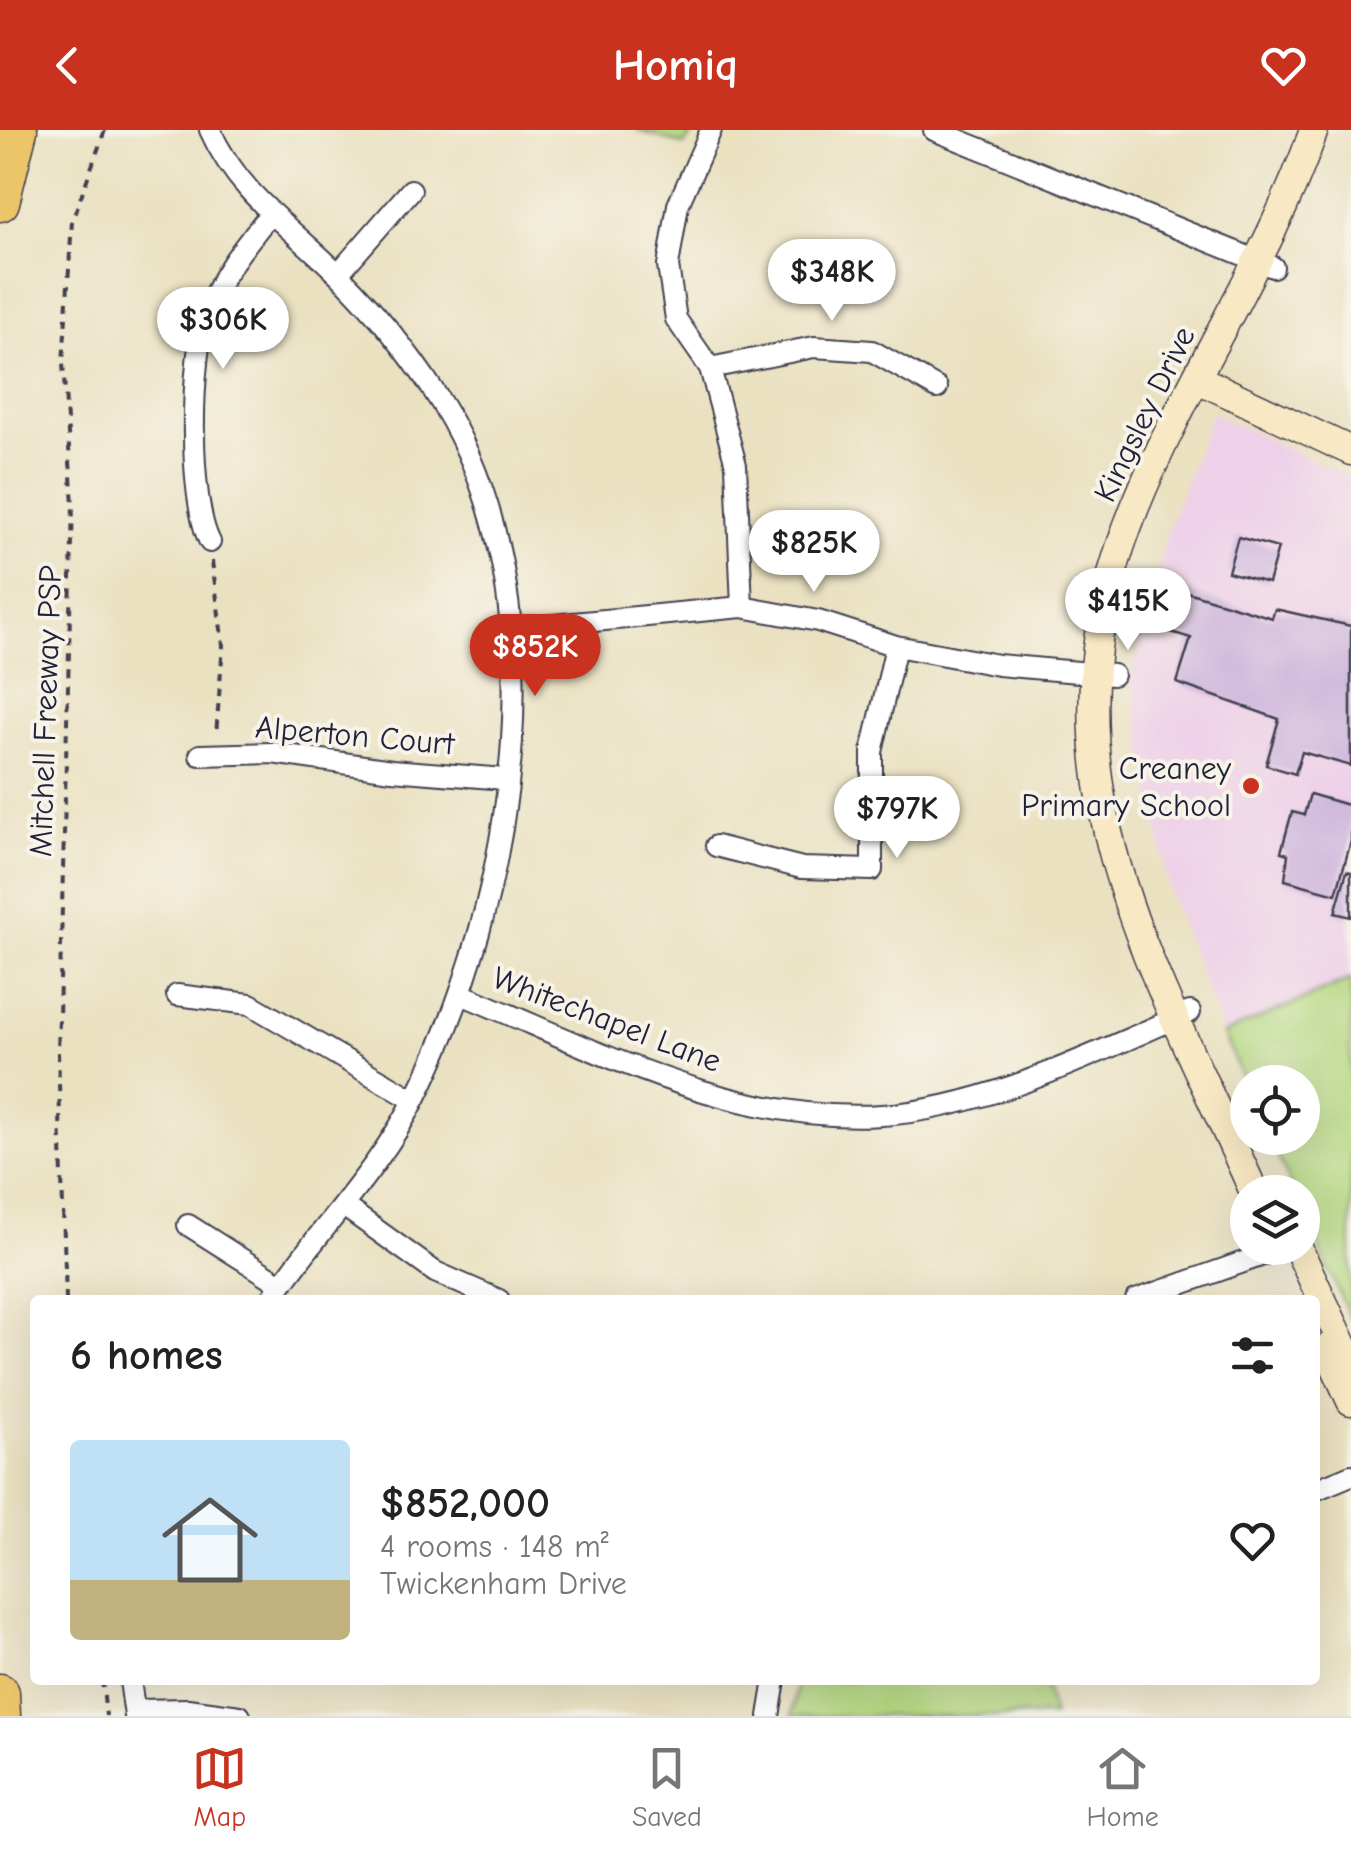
<!DOCTYPE html>
<html lang="en">
<head>
<meta charset="utf-8">
<style>
  :root { --surface:#fff; --page:#f6f6f6; --text:#222; --muted:#767676; --line:#e0e0e0; --accent:#c8321e }
  body { margin:0; font-family:"Comic Neue",sans-serif; background:var(--page); color:var(--text); height:100vh; display:flex; flex-direction:column; font-size:38px; white-space:nowrap }
  * { box-sizing:border-box; margin:0 }
  p { font-size:32px; color:var(--muted) }
  .icon { flex:none; width:55px; height:55px; fill:none; stroke:currentColor; stroke-width:2; stroke-linecap:round; stroke-linejoin:round }
  .map { position:relative; flex:1; overflow:hidden }
  .details { position:absolute; left:30px; top:1165px; width:1290px; height:390px; display:flex; flex-direction:column; background:var(--surface); border-radius:10px; box-shadow:0 10px 40px #0002 }
  .details>* { flex:none }
  .buttons { position:absolute; left:1230px; top:935px; display:grid; gap:20px }
  .buttons a { display:grid; place-items:center; width:90px; height:90px; border-radius:50%; background:var(--surface); box-shadow:0 10px 40px #0002; font-size:50px }
  .price { position:absolute; translate:-50% -85px; padding:0 22px; border-radius:35px; background:#fff; color:#222; font-size:32px; line-height:65px; filter:drop-shadow(0 2px 5px #0008) }
  .price::after { content:''; position:absolute; left:50%; top:60px; width:30px; height:22px; margin-left:-15px; background:inherit; clip-path:polygon(0 0,100% 0,50% 100%) }
  .price.on { background:var(--accent); color:#fff }
  ul { padding:0; list-style:none }
  li { display:flex; align-items:center; gap:30px; height:250px; padding:0 40px }
  li+li { border-top:2px solid var(--line) }
  li span { display:grid; place-items:center; flex:none; width:280px; height:200px; border-radius:10px; color:#555 }
  li>.icon { margin-inline-start:auto }
  span .icon { width:120px; height:120px; fill:#fffc; stroke-width:1 }
  li b { font-size:42px }
  h2 { display:flex; justify-content:space-between; align-items:center; height:120px; padding:0 40px; font-size:42px }
  header { display:flex; justify-content:space-between; align-items:center; height:130px; padding:0 40px; background:var(--accent); color:#fff; font-size:45px; font-weight:700 }
  .menu { display:flex; justify-content:space-around; align-items:center; height:140px; border-top:2px solid var(--line); background:var(--surface); font-size:28px; color:var(--muted) }
  .menu a { display:grid; justify-items:center; gap:5px }
  .menu .on { color:var(--accent) }
  .map>svg:first-child { display:block }
  .built { fill:#eed0e8 }
  .green { fill:#b4d780; stroke:#6b7c5e; stroke-width:2.5 }
  .building { fill:#ceb5dd }
  .lines { fill:none; stroke-linecap:round; stroke-linejoin:round }
  .street-casing { stroke:#403f4f; stroke-width:24 }
  .secondary-casing { stroke:#403f4f; stroke-width:31 }
  .highway-casing { stroke:#403f4f; stroke-width:41 }
  .path { stroke:#403f4f; stroke-width:4; stroke-dasharray:8 8; stroke-linecap:butt }
  .street { stroke:#fff; stroke-width:20 }
  .secondary { stroke:#f8e8c3; stroke-width:28 }
  .highway { stroke:#edc569; stroke-width:38 }
  .poi-dot { fill:#c8321e; stroke:#f7f3e8; stroke-width:4 }
  .labels { text-anchor:middle; stroke-width:8; stroke-linejoin:round; paint-order:stroke }
  .street-label { font-size:32px; fill:#22223b; stroke:#f7f3e8 }
  .poi-label { font-size:32px; fill:#22223b; stroke:#f7f3e8; text-anchor:end }
</style>
</head>
<body>
<header><svg class="icon" aria-label="back" viewBox="0 0 24 24"><path d="M15 5l-7 7 7 7"/></svg>Homiq<svg class="icon" aria-label="heart" viewBox="0 0 24 24"><path d="M12 20l-8-8c-3-5 5-10 8-4 3-6 11-1 8 4z"/></svg></header>
<div class="map">
<svg width="1351" height="1586" viewBox="0 0 1351 1586">
  <rect width="100%" height="100%" fill="#f7f3e8"/>
  <filter id="ink" filterUnits="userSpaceOnUse"><feTurbulence type="fractalNoise" baseFrequency=".01" numOctaves="2"/><feDisplacementMap in="SourceGraphic" scale="20" xChannelSelector="R" yChannelSelector="G"/><feConvolveMatrix kernelMatrix="1 2 1 2 8 2 1 2 1" color-interpolation-filters="sRGB"/></filter>
  <filter id="wash" filterUnits="userSpaceOnUse"><feTurbulence type="fractalNoise" baseFrequency=".0048" numOctaves="4" result="noise"/><feDisplacementMap in="SourceGraphic" scale="40" xChannelSelector="R" yChannelSelector="G"/><feGaussianBlur stdDeviation="2.25" result="paint"/><feColorMatrix in="noise" values="0 0 0 0 0 0 0 0 0 0 0 0 0 0 0 0 0 1.4 0 .05"/><feComposite in="paint" operator="in"/></filter>
  <g filter="url(#wash)">
    <rect width="100%" height="100%" fill="#eae1c1"/>
    <!-- built -->
    <path class="built" d="M1212,283L1351,348V849L1223,904L1170,765L1131,548L1168,398Z"/>
    <!-- green -->
    <path class="green" d="M637,0H695L684,15Z
      M1351,849V1190L1303,1082L1302,1062H1294L1269,1008H1302V952H1248L1247,959L1223,904Z
      M798,1550H1043L1054,1586H792Z"/>
    <g id="blocks">
      <!-- building -->
      <path class="building" d="M1238,407L1278,418L1268,453L1228,442Z
        M1174,458L1272,488L1275,479L1351,496V636L1302,622L1295,644L1266,635L1279,589L1177,553L1191,508L1161,499Z
        M1310,664L1351,676V711L1336,764L1285,750L1288,724L1281,722L1292,682L1304,685Z
        M1347,741L1351,742V787L1335,783Z"/>
    </g>
  </g>
  <g filter="url(#ink)">
    <use href="#blocks" fill-opacity="0" stroke="#403f4f" stroke-width="2.5"/>
    <g class="lines">
      <defs>
        <path id="street" d="M210,0C238,64 292,98 340,146C376,182 407,220 435,263C565,460 516,768 416,967C378,1042 317,1101 271,1170
          M711,0L678,75L668,136L676,189L710,238L736,335L742,477
          M934,0L1273,137
          M338,144L411,60
          M710,238L814,217L872,221L937,258
          M210,412C188,370 190,227 207,182C221,144 245,115 270,84
          M510,499L742,477L818,491L896,516L998,535L1113,545
          M200,625L272,623L392,640L505,649
          M716,716L802,738L872,740V622L896,516
          M177,865L250,874L414,970
          M463,865C595,919 734,995 882,985C988,978 1094,923 1190,882
          M345,1077L435,1142L499,1170
          M188,1095L281,1154
          M1136,1170L1283,1118
          M1315,1360L1351,1345
          M130,1550L135,1586
          M135,1580L188,1579L240,1586
          M769,1586L775,1550"/>
        <path id="secondary" d="M1198,249L1351,321
          M1254,1062C1151,829 1027,641 1135,377C1187,248 1268,132 1314,0
          M1298,1118L1351,1232
          M1327,1218L1351,1271"/>
        <path id="highway" d="M0,72L18,0
          M0,1563L1,1586"/>
      </defs>
      <!-- street casing -->
      <use href="#street" class="street-casing"/>
      <!-- secondary casing -->
      <use href="#secondary" class="secondary-casing"/>
      <!-- highway casing -->
      <use href="#highway" class="highway-casing"/>
      <!-- path -->
      <path class="path" d="M212,431L223,515L216,605
        M66,1170L58,923L73,374L63,234L72,91L105,0
        M102,1550L106,1586"/>
      <!-- street -->
      <use href="#street" class="street"/>
      <!-- secondary -->
      <use href="#secondary" class="secondary"/>
      <!-- highway -->
      <use href="#highway" class="highway"/>
    </g>
  </g>
  <!-- markers -->
  <circle class="poi-dot" cx="1251" cy="656" r="10"/>
  <g class="labels">
    <!-- street labels -->
    <g class="street-label">
      <text transform="translate(1144 284) rotate(-64)" y="11">Kingsley Drive</text>
      <text transform="translate(45 581) rotate(-88)" y="11">Mitchell Freeway PSP</text>
      <text transform="translate(355 605) rotate(5)" y="11">Alperton Court</text>
      <text transform="translate(607 889) rotate(21)" y="11">Whitechapel Lane</text>
    </g>
    <!-- poi labels -->
    <g class="poi-label">
      <text x="1231" y="649">Creaney<tspan x="1231" dy="37">Primary School</tspan></text>
    </g>
  </g>
</svg>
<div class="buttons">
<a><svg class="icon" aria-label="locate" viewBox="0 0 24 24"><circle cx="12" cy="12" r="6"/><path d="M12 2v4M12 18v4M2 12h4M18 12h4"/></svg></a>
<a><svg class="icon" aria-label="layers" viewBox="0 0 24 24"><path d="M12 4l9 5-9 5-9-5zM3 14l9 5 9-5"/></svg></a>
</div>
<b class="price" style="left:832px;top:194px">$348K</b>
<b class="price" style="left:223px;top:242px">$306K</b>
<b class="price" style="left:814px;top:465px">$825K</b>
<b class="price" style="left:1128px;top:523px">$415K</b>
<b class="price on" style="left:535px;top:569px">$852K</b>
<b class="price" style="left:897px;top:731px">$797K</b>
<section class="details">
<h2>6 homes<svg class="icon" aria-label="filters" viewBox="0 0 24 24"><path d="M4 7h16M4 17h16"/><circle cx="9" cy="7" r="2"/><circle cx="15" cy="17" r="2"/></svg></h2>
<ul>
<li><span style="background:linear-gradient(#bfe0f5 70%,#c2b280 0)"><svg class="icon" aria-label="home" viewBox="0 0 24 24"><path d="M3 11l9-7 9 7M6 9v11h12V9"/></svg></span><div><b>$852,000</b><p>4 rooms · 148 m²</p><p>Twickenham Drive</p></div><svg class="icon" aria-label="heart" viewBox="0 0 24 24"><path d="M12 20l-8-8c-3-5 5-10 8-4 3-6 11-1 8 4z"/></svg></li>
</ul>
</section>
</div>
<nav class="menu">
<a class="on"><svg class="icon" aria-label="map" viewBox="0 0 24 24"><path d="M3 6l6-2 6 2 6-2v14l-6 2-6-2-6 2zM9 4v14M15 6v14"/></svg>Map</a>
<a><svg class="icon" aria-label="saved" viewBox="0 0 24 24"><path d="M7 4h10v16l-5-4-5 4z"/></svg>Saved</a>
<a><svg class="icon" aria-label="home" viewBox="0 0 24 24"><path d="M3 11l9-7 9 7M6 9v11h12V9"/></svg>Home</a>
</nav>
</body>
</html>
